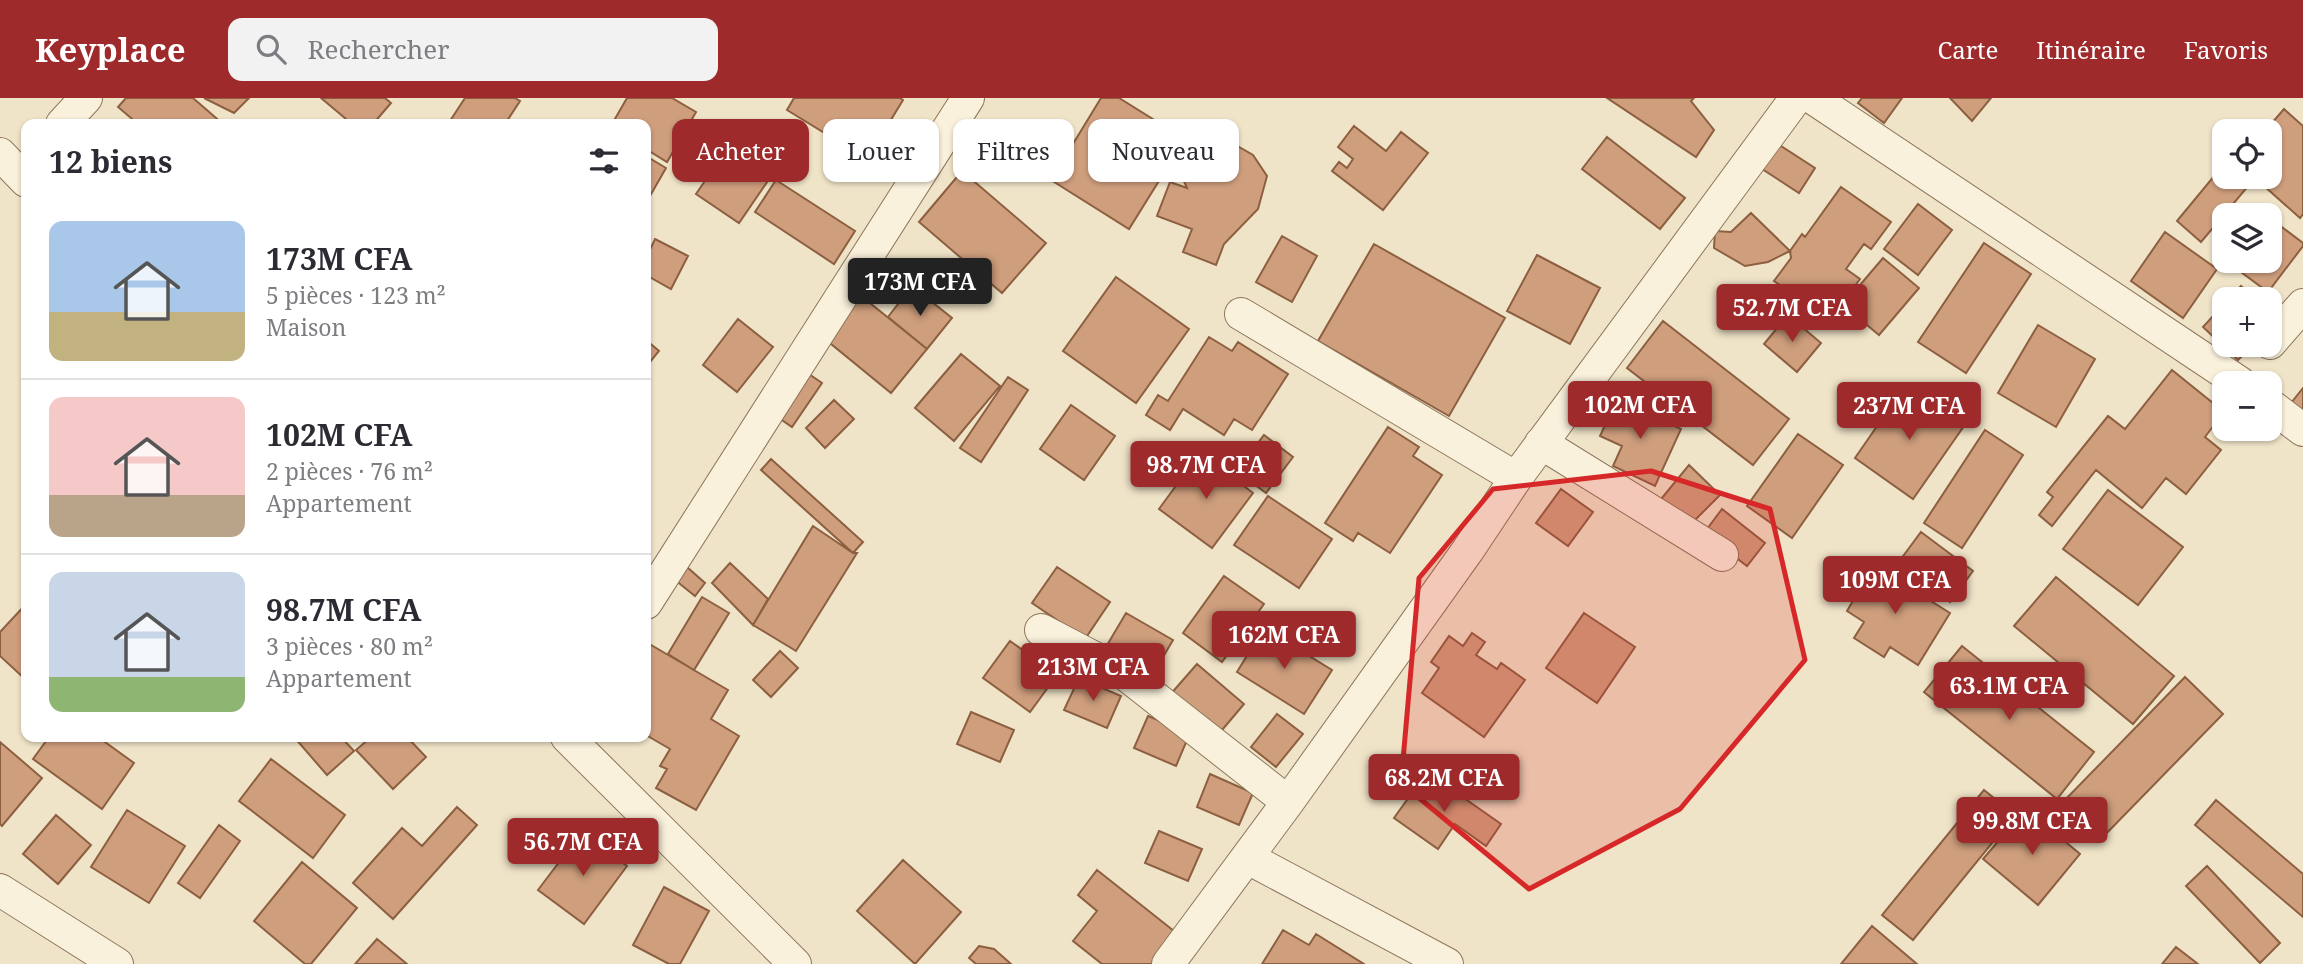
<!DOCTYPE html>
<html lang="fr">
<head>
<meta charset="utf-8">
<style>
  :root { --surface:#fff; --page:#f2f2f3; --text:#2b2b33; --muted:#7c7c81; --line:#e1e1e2; --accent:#9e2a2b }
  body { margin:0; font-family:"Noto Serif",serif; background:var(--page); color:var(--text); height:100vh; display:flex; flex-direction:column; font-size:26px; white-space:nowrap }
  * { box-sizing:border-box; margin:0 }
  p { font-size:23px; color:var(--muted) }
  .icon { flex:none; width:38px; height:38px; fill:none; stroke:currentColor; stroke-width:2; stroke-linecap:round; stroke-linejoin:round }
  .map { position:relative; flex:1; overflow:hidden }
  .panel { position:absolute; left:21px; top:21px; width:630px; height:623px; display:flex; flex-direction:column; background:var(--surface); border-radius:14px; box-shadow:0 2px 5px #0004 }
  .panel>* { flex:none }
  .guide { position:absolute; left:672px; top:21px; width:665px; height:63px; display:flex; gap:14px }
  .controls { position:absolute; left:2212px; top:21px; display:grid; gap:14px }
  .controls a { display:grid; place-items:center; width:70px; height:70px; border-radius:14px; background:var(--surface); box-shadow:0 2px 5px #0004; font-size:35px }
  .price { position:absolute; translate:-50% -60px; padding:0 16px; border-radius:7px; background:var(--accent); color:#fff; font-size:23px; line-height:46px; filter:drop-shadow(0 2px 4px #0008) }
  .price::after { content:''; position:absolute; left:50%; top:42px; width:21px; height:16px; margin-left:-10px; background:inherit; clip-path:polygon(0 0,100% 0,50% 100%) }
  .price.current { background:#222; color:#fff }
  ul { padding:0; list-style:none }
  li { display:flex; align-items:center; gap:21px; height:175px; padding:0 28px }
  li+li { border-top:2px solid var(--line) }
  li span { display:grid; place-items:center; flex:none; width:196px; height:140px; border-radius:14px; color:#555 }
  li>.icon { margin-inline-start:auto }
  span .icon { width:84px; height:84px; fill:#fffc; stroke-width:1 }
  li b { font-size:30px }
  h2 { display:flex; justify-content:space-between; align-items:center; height:84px; padding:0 28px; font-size:30px }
  .chip { padding:0 24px; border-radius:14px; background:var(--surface); box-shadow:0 2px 5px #0004; font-size:24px; line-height:63px }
  .chip.current { background:var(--accent); color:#fff }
  header { display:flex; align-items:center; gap:42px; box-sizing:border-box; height:98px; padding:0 35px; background:var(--accent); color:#fff }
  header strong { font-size:33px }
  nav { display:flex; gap:38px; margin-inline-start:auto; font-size:24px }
  .search { width:490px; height:63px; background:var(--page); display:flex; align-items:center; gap:18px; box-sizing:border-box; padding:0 24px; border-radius:14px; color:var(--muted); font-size:26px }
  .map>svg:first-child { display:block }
  .building { fill:#cf9f7d; stroke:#8d5f41; stroke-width:2 }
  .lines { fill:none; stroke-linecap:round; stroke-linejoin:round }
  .street-casing { stroke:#8d765c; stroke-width:34 }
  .street { stroke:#faf1dc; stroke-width:32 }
  .marked { fill:#d62828; fill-opacity:0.2; stroke:#d62828; stroke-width:5; stroke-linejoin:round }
</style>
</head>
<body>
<header>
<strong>Keyplace</strong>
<div class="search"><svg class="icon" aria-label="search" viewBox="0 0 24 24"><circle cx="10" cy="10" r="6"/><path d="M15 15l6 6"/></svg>Rechercher</div>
<nav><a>Carte</a><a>Itinéraire</a><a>Favoris</a></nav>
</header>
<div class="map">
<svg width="2303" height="866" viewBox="0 0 2303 866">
  <rect width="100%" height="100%" fill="#f0e4c8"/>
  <!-- building -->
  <path class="building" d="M126,0H193L223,26H138L118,9Z
    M204,0H249L234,15Z
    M321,0H385L391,5L373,26H352Z
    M465,0H515L520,3L505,26H448Z
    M627,0H672L696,14L667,64L646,51V26H612Z
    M794,0H900L903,2L867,61L787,12Z
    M1101,0H1119L1185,41L1129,131L1051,82Z
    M1607,0H1694L1691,3L1714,32L1696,59Z
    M1862,0H1902L1884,25L1858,5Z
    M1950,0H1991L1972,23Z
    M2284,11L2303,28V116L2300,120L2254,79H2270V33H2265Z
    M1354,28L1386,53L1401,34L1428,55L1383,112L1332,73L1339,64L1347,70L1353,61L1338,49Z
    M1204,29L1253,57L1267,78L1258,111L1224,146L1216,167L1183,154L1192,131L1157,118L1170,84L1187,90L1179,72Z
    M1607,39L1685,100L1660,131L1582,71Z
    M733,42L776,71L739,125L696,96Z
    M1778,46L1815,70L1799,95L1762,71Z
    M646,58L666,70L650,98L646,96Z
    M2224,66V79L2255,80L2201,144L2177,123Z
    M962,73L1046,145L1002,195L919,124Z
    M776,82L855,133L834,166L755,114Z
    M1841,89L1891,124L1871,151L1864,146L1846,171L1860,181L1846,200L1834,192L1819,214L1774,183L1791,160L1790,153L1802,136L1805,139Z
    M1918,106L1952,132L1918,177L1884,151Z
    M1751,115L1790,153L1768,164L1745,168L1714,150L1715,133L1731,134Z
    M2270,120L2303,145V148L2268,194L2226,163H2270Z
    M2165,134L2217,171L2183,220L2131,183Z
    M1282,138L1317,158L1292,204L1256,184Z
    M655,141L688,158L671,191L646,177V160Z
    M1984,145L2031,176L1966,275L1918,244Z
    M1374,146L1505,220L1449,318L1318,243Z
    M1537,157L1600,190L1570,246L1507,213Z
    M1883,160L1919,190L1879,237L1843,207Z
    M1116,179L1189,231L1136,305L1063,253Z
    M912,188L952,220L927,251L888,219Z
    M2241,188L2255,201H2229Z
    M860,197L927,251L891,295L825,241Z
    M2224,206V247H2253L2238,262L2203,229Z
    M1788,217L1821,245L1797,274L1764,246Z
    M738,221L773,249L737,294L703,267Z
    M1663,223L1789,321L1753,367L1627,270Z
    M2038,227L2095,261L2056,329L1998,295Z
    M1209,239L1232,253L1238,244L1288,276L1252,332L1234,321L1224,337L1183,311L1170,332L1146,317L1158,297L1168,303Z
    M646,242L659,253L646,269Z
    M961,256L1000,288L954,343L915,310Z
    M2172,272L2224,314L2205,339L2221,352L2186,396L2166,380L2142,410L2096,372L2052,428L2039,417L2053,399L2047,394L2108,318L2125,331Z
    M806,274L822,285L792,329L776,318Z
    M1008,279L1028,292L981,364L960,350Z
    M1905,288L1964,328L1913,401L1855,360Z
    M2303,290V315L2291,305Z
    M1617,301L1681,331L1655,388L1613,368L1622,348L1600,338Z
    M834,302L854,321L825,350L806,330Z
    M1071,307L1115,338L1084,382L1040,351Z
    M1388,329L1419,349L1413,358L1442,377L1390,455L1358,435L1353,443L1325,425Z
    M1985,332L2023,357L1962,450L1924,425Z
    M1798,336L1843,367L1792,440L1747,408Z
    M1264,337L1293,359L1266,395L1237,373Z
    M1200,355L1253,395L1212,450L1159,411Z
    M771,361L863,444L853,455L761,372Z
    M1689,367L1720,397L1692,425L1657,406Z
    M1561,391L1593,414L1568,448L1536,425Z
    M2108,392L2183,449L2138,507L2063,451Z
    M1268,398L1332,441L1299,490L1234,447Z
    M1722,411L1765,445L1747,468L1704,435Z
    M813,428L853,455H857L796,553L753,527Z
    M1921,434L1973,473L1950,504L1898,465Z
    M730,465L768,501L753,527L712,485Z
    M1870,465L1950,515L1918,567L1890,549L1884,559L1854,540L1864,524L1847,513L1857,496L1853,491Z
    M687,469L705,485L695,498L675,482Z
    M1057,469L1110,504L1085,541L1032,505Z
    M1224,478L1264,506L1222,564L1183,535Z
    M2056,479L2174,578L2133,626L2014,528Z
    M702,499L729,515L694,572L668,556Z
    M26,506V582L0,558V534Z
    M1126,515L1173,542L1153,576L1106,549Z
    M1584,515L1635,549L1597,605L1546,570Z
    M1264,530L1332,572L1304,616L1237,574Z
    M1472,535L1485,544L1476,557L1497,571L1501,565L1525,582L1484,639L1422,595L1439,570L1431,564L1449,538L1463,548Z
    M1010,543L1057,577L1030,614L983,580Z
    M646,544L728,592L711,621L739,638L696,712L656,690L667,671L660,668L670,651L646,637Z
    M1962,548L2094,654L2057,701L1924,594Z
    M780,553L798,570L771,599L753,582Z
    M1197,566L1244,606L1217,638L1169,598Z
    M2185,579L2223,616L2098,744L2060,707Z
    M1079,580L1121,598L1107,630L1064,612Z
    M971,614L1014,632L1000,664L957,646Z
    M1277,616L1303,636L1276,669L1251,649Z
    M1148,618L1190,635L1176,668L1134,650Z
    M49,639H98L134,665L102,711L33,661Z
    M294,639H341L354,653L327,677Z
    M371,639H407L426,659L393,691L356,652Z
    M0,644L42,680L2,728L0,726Z
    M271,661L345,717L313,760L239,703Z
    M1427,674L1501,726L1486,748L1455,726L1438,751L1394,720Z
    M1210,676L1253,695L1239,727L1197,709Z
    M1984,692L2015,717L1913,842L1882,817Z
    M2216,702L2303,776V819L2195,727Z
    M457,709L477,727L393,821L353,785L402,730L422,748Z
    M2026,711L2080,756L2038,807L1983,761Z
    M127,712L185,748L149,805L91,769Z
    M56,717L91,747L58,786L23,756Z
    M219,727L240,743L200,800L178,785Z
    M1159,733L1202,751L1188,783L1145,765Z
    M582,734L627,768L584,826L538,792Z
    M903,762L961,814L915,866L857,813Z
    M302,764L357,810L311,866H305L254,823Z
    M2207,768L2280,845L2260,865L2186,788Z
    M1097,772L1174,833L1160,866H1102L1073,843L1097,813L1078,797Z
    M664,789L709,813L680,866H669L633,847Z
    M1872,828L1917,866H1841Z
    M1283,832L1309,847L1316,836L1364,866H1262Z
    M377,841L407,866H355Z
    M979,848L994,851L1011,866H976L969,860Z
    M2176,849L2198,866H2162Z"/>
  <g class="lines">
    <defs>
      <path id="street" d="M1813,0L2240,285
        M62,26L86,0
        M0,56L26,83
        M1241,216L1516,380
        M2270,245L2303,207
        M2270,307L2303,332
        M1541,345L1722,457
        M646,505L968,0
        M1041,532L1125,576L1288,704
        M567,639L795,866
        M1248,760L1447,866
        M0,792L117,866
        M1168,866L1288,704L1468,452L1516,380L1796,0"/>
    </defs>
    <!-- street casing -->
    <use href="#street" class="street-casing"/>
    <!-- street -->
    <use href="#street" class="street"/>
  </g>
  <!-- marked area -->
  <path class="marked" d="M1651,373L1770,411L1805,562L1680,711L1529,791L1401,685L1419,480L1493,391Z"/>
</svg>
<div class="controls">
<a><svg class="icon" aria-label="locate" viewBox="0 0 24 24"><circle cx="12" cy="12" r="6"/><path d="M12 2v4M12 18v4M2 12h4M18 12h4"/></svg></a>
<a><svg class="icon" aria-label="layers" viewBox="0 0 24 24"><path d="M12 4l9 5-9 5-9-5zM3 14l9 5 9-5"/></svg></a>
<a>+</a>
<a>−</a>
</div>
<b class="price current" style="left:920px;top:220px">173M CFA</b>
<b class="price" style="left:1792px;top:246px">52.7M CFA</b>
<b class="price" style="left:1640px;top:343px">102M CFA</b>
<b class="price" style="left:1909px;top:344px">237M CFA</b>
<b class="price" style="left:1206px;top:403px">98.7M CFA</b>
<b class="price" style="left:1895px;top:518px">109M CFA</b>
<b class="price" style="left:1284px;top:573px">162M CFA</b>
<b class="price" style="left:1093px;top:605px">213M CFA</b>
<b class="price" style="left:2009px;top:624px">63.1M CFA</b>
<b class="price" style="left:1444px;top:716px">68.2M CFA</b>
<b class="price" style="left:2032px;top:759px">99.8M CFA</b>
<b class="price" style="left:583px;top:780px">56.7M CFA</b>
<div class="guide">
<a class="chip current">Acheter</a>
<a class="chip">Louer</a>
<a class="chip">Filtres</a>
<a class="chip">Nouveau</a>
</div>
<section class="panel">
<h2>12 biens<svg class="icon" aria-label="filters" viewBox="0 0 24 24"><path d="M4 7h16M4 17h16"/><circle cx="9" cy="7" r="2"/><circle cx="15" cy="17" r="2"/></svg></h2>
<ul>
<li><span style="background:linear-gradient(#a9c7e8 65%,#c2b280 0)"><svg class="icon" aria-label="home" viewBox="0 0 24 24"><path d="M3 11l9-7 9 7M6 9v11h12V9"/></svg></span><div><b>173M CFA</b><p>5 pièces · 123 m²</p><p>Maison</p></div></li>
<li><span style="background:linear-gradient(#f6c9c9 70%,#b9a48a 0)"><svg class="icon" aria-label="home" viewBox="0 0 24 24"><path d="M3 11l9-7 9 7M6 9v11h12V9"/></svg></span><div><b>102M CFA</b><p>2 pièces · 76 m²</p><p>Appartement</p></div></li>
<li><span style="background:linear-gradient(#c9d6e8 75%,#8fb573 0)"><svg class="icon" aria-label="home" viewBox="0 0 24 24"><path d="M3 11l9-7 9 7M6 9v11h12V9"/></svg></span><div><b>98.7M CFA</b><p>3 pièces · 80 m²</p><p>Appartement</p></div></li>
</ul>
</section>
</div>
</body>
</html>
